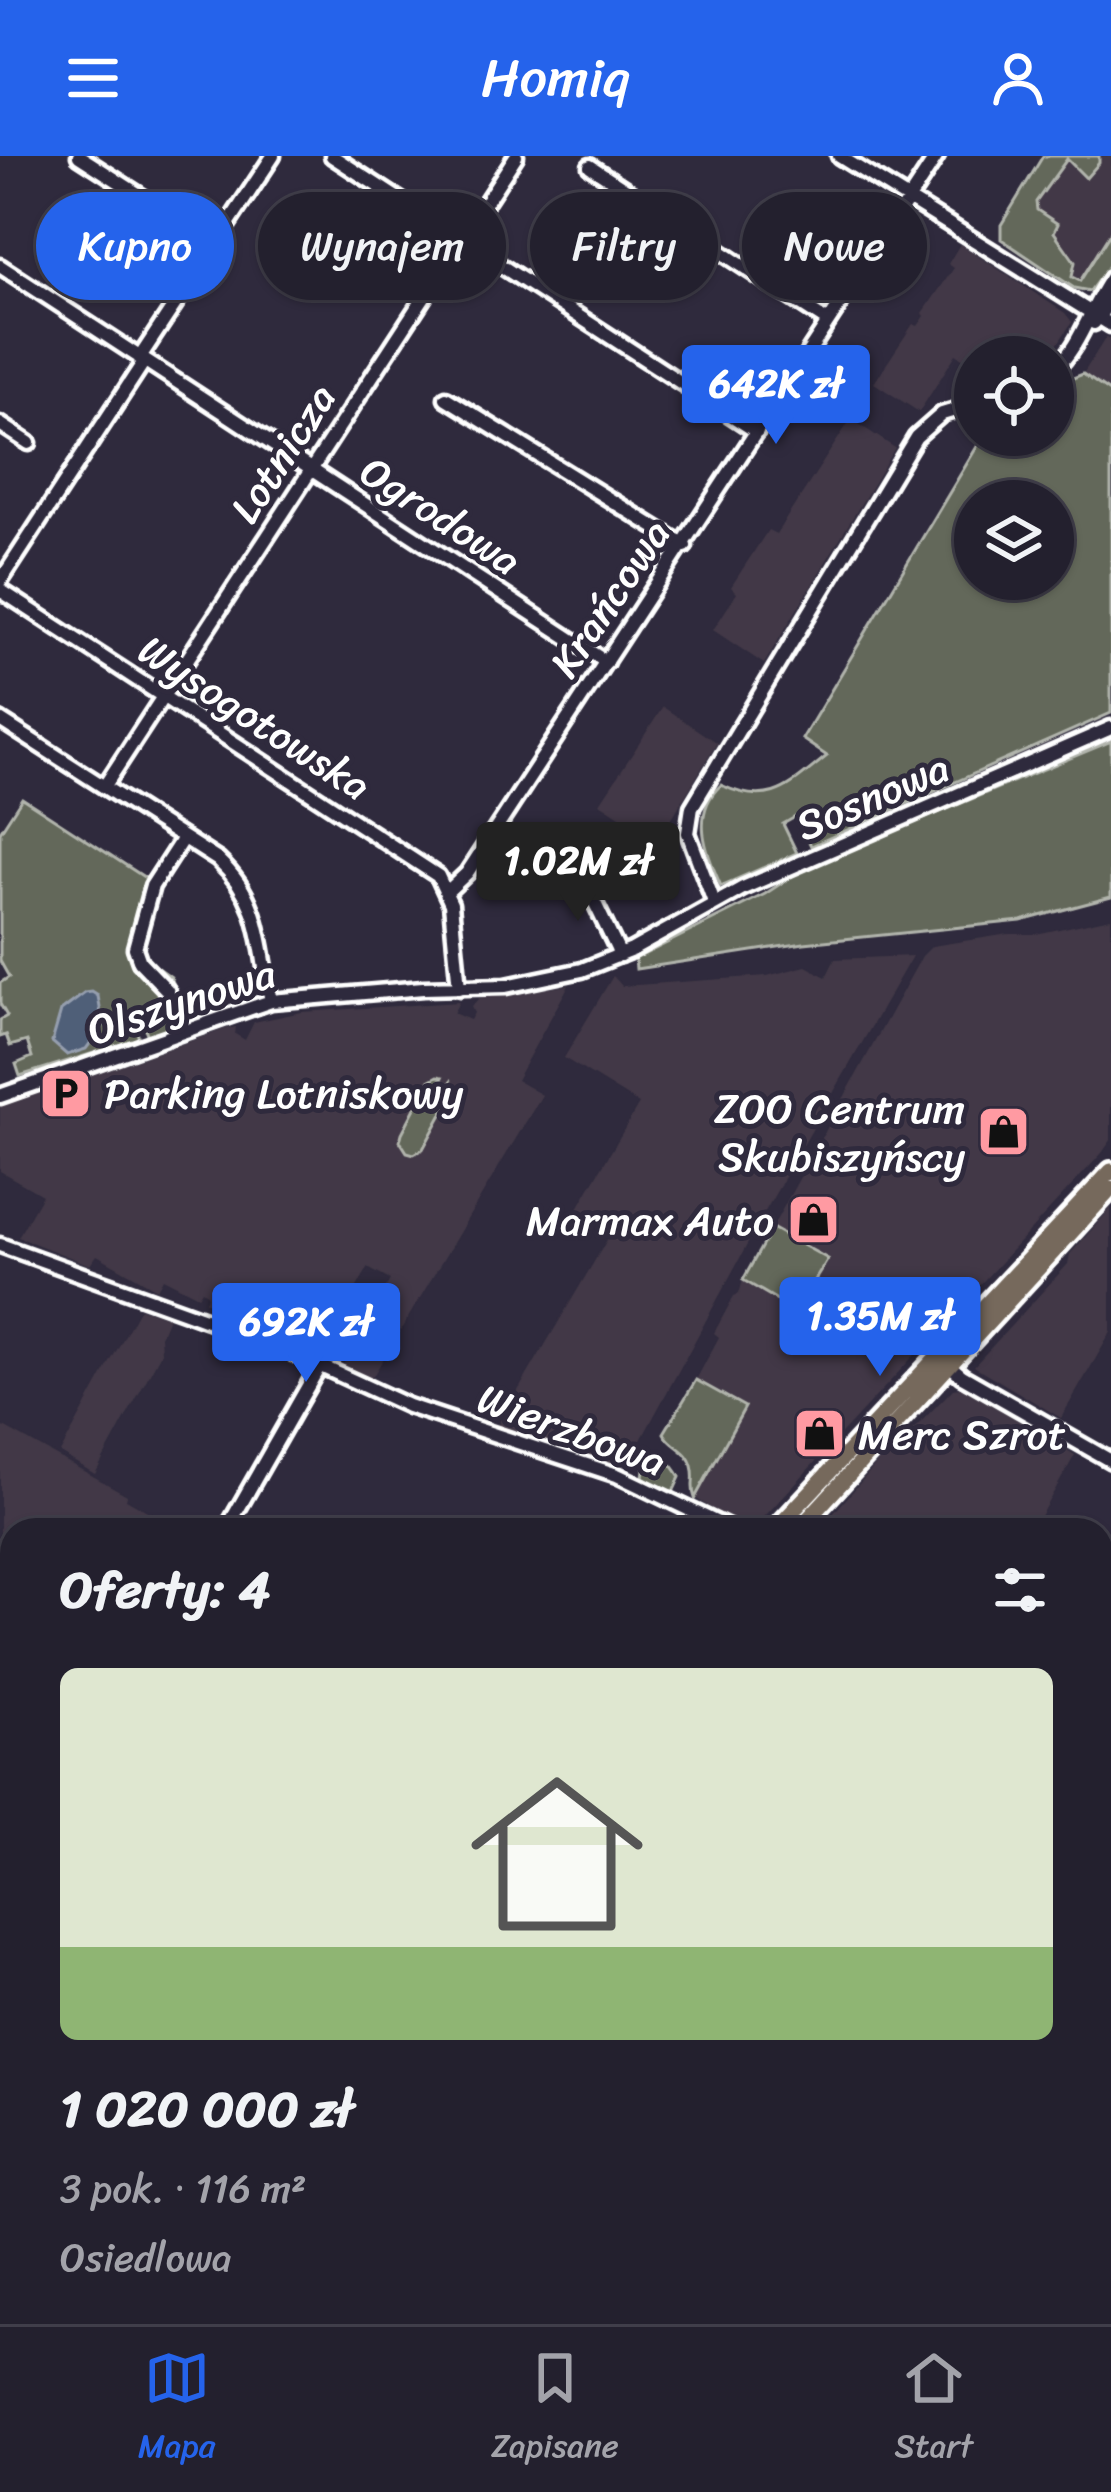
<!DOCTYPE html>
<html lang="pl">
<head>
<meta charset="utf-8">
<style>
  :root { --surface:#23202e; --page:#2b2836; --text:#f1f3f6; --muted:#a3a3aa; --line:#403e4a; --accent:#2563eb }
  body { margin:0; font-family:Sriracha,sans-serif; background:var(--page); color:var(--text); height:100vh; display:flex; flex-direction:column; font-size:45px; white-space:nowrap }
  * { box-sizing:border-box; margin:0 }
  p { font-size:39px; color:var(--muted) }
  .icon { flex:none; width:66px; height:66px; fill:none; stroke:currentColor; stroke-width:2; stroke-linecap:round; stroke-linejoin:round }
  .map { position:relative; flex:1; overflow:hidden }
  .details { position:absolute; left:0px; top:1362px; width:1113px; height:807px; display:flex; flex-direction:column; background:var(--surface); border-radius:36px 36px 0 0; box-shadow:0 3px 9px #0004,0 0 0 3px var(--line) }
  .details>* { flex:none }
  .banner { position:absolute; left:36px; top:36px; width:1041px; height:108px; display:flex; gap:24px }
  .fabs { position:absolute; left:954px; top:180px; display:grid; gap:24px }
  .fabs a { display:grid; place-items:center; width:120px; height:120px; border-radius:50%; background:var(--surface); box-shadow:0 3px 9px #0004,0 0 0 3px var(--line); font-size:60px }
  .price { position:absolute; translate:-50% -102px; padding:0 27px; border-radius:12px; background:var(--accent); color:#fff; font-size:39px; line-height:78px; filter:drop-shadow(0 3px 6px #0008) }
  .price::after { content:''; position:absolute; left:50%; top:72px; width:36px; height:27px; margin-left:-18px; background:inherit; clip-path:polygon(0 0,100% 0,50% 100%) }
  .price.active { background:#222; color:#fff }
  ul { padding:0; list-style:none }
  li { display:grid; align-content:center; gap:24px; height:636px; padding:0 60px }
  li span { display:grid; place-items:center; height:372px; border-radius:18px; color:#555 }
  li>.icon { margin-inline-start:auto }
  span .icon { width:216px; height:216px; fill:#fffc; stroke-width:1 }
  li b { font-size:51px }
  h2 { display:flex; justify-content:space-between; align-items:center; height:144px; padding:0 60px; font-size:51px }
  .pill { padding:0 42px; border-radius:54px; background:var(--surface); box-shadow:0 3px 9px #0004,0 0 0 3px var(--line); font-size:42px; line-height:108px }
  .pill.active { background:var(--accent); color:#fff }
  header { display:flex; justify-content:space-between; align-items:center; height:156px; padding:0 60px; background:var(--accent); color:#fff; font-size:54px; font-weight:600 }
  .dock { display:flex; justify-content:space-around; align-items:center; height:168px; border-top:3px solid var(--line); background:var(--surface); font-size:33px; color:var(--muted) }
  .dock a { display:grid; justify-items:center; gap:6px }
  .dock .active { color:var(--accent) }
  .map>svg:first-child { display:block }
  .built { fill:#423946 }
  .green { fill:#63685a; stroke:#b1b4ac; stroke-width:3; fill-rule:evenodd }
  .water { fill:#4f5e78; stroke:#959eae; stroke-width:3 }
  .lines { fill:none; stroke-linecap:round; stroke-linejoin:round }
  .stream { stroke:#959eae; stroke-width:3 }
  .minor-casing { stroke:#fff; stroke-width:21 }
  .major-casing { stroke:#fff; stroke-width:24 }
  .minor { stroke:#2f2a3d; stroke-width:12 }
  .major { stroke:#76695c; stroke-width:15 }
  .labels { text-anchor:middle; stroke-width:10; stroke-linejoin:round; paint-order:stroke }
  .street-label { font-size:42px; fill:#fff; stroke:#2f2a3d }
  .poi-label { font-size:42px; fill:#fff; stroke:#2f2a3d; text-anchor:start }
</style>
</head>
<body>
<header><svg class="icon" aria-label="menu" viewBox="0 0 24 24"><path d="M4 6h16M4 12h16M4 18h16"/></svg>Homiq<svg class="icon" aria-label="person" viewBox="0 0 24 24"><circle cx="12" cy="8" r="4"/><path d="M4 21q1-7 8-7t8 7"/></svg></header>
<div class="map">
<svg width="1111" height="2168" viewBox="0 0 1111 2168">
  <rect width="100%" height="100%" fill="#2f2a3d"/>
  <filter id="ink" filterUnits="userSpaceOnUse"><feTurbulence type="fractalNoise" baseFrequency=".00833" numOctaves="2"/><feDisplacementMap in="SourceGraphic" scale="24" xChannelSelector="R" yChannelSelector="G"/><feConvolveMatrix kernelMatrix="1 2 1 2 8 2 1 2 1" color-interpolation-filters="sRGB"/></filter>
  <g filter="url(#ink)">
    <!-- built -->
    <path class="built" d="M1043,0H1111V107L1090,135L1074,132L1001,83V69Z
      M960,88L1065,157L1072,166L1049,201H975V237L961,242L956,233L972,208L956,198L919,256L874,227L913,168L918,170L925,160L923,157L954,112L948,108Z
      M1106,181L1111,184V237L1083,218Z
      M851,263L895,292L764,508L713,474L737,437L731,431L768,374L776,378Z
      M663,551L717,587L658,685L600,647Z
      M1111,762V984L1102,997L753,1373H744L695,1342L745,1252L696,1224L719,1181L714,1177L734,1140L739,1138L743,1124L796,1155L828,1103L772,1072L922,800L932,790L1009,778H1036Z
      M912,800L767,1052L628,1308L617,1312L496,1272L614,1072L578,1052L639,948L564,902L613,820L622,830L767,820L806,810L826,821L835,803Z
      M569,829L516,924L542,939L370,1225L342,1211L390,1124L368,1112L318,1199L275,1177L225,1161L230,1149L226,1147L222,1154L205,1145L208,1138L202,1134L198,1140L163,1122L157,1133L97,1099L90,1109L18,1081L42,1039L0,1015V947L21,940L25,942L225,873L236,871L235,878L245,884L254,866L302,856L459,846L453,857L470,864L474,857L471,851L479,842Z
      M1111,1052V1176L1061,1262L974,1210L1068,1108L1070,1098Z
      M140,1152L168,1161L160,1180L161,1197L95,1318L60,1297Z
      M964,1231L1075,1299L1032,1374H819L898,1283L915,1272L953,1233Z
      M0,1269L127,1339L126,1343L168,1367L164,1374H12V1546L0,1568Z
      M1111,1369V1551L1103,1564L1101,1387Z"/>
    <!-- green -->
    <path class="green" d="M1043,0H1099V7L1086,22L1067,3L1036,46L1037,54L1058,68L1054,76L1075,106L1072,121L1080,125L1111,76V107L1090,135L1074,132L1001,83V69Z
      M1083,218L1111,237V557L811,690L797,660L783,668L797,697L721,730C706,697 690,657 721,629C772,653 790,629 827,600L802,583L984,279H1053V230ZM1053,345V423H975V345Z
      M1111,585V741L1021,765L804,787L636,813L635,803L765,738L803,713Z
      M22,642L150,725L132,793L171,821L187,866L148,880L142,865L135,868L139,883L20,920L16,908L32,901L27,885L10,890L6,879L0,881V864L7,860L0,848V827L9,821L0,805V676Z
      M438,920L443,921L436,935L443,939L451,926L453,938L423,993L414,998L407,996L400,985L402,977L429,925Z
      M772,1072L828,1103L796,1155L743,1124Z
      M696,1224L745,1251L695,1342C690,1330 696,1323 692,1310C688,1293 671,1291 664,1277Z
      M651,1299C665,1298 674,1310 680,1321L674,1334L668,1335L643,1321L645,1306Z"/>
    <!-- water -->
    <path class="water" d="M85,837L92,836L98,840L103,870L86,893L67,899L52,886L61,855Z"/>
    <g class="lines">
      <!-- stream -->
      <path class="stream" d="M1101,1907L1111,1911
        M175,2168L183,2157"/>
      <defs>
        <path id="minor" d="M79,0L214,87
          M332,0L757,276
          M839,0L1111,169
          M590,10L828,166
          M0,110L606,506
          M1094,167L1111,144
          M1053,215C1082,189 1089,153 1111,122
          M446,242L685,390
          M0,268L29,287
          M0,426L141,210L140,201L273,0
          M0,434L438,720L451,748L459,832
          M0,564L218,704C263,746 259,789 271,845
          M104,631L516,0
          M183,682L152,730L135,792L140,806L167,834L183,876
          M557,717L592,741L620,799
          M448,735L467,717L937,0
          M714,746L688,677L692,651L916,281L942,258L975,248
          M0,940L271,845L423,832L506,830L582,814L632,794L743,732L1111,572
          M0,1089L271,1187L408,1250L617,1319L732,1374
          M948,1208L962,1220L1111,1305
          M226,1374L320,1209
          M1101,1708L1111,1714
          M848,2168L854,2157
          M956,2168L962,2157"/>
        <path id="major" d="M775,1374L1111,1015
          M798,1374L1111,1033
          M186,2168L194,2157
          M201,2168L209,2157"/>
      </defs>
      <!-- minor casing -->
      <use href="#minor" class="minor-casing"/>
      <!-- major casing -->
      <use href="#major" class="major-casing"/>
      <!-- minor -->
      <use href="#minor" class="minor"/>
      <!-- major -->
      <use href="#major" class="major"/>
    </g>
  </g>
  <!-- icons -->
  <defs>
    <symbol id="parking-square" viewBox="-11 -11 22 22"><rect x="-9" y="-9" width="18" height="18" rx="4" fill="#ff9aa2" stroke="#2f2a3d"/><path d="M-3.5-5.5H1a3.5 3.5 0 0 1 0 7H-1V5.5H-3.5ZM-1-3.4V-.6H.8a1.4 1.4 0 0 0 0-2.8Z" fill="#111"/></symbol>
    <symbol id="shop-square" viewBox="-11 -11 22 22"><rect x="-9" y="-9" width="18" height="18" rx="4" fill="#ff9aa2" stroke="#2f2a3d"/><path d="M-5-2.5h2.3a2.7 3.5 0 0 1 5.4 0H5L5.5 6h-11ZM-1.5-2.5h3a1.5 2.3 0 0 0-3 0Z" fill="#111"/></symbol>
  </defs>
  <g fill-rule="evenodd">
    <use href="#parking-square" x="36" y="908" width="59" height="59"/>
    <use href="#shop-square" x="974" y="946" width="59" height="59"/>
    <use href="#shop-square" x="784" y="1034" width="59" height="59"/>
    <use href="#shop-square" x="790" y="1248" width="59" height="59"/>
  </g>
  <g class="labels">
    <!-- street labels -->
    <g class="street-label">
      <text transform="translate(282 297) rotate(-57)" y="15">Lotnicza</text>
      <text transform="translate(441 359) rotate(33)" y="15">Ogrodowa</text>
      <text transform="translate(609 442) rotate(-56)" y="15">Krańcowa</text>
      <text transform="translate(255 561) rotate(33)" y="15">Wysogotowska</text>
      <text transform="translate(872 640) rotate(-23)" y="15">Sosnowa</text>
      <text transform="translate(181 845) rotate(-18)" y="15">Olszynowa</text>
      <text transform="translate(572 1273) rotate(20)" y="15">Wierzbowa</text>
    </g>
    <!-- poi labels -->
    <g class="poi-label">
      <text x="104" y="952">Parking Lotniskowy</text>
      <text x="965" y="967" text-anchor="end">ZOO Centrum<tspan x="965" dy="48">Skubiszyńscy</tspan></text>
      <text x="774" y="1079" text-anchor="end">Marmax Auto</text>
      <text x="858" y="1293">Merc Szrot</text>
    </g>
  </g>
</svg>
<div class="fabs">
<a><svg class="icon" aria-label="locate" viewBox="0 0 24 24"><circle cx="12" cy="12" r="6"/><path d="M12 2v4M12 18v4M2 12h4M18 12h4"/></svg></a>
<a><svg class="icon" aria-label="layers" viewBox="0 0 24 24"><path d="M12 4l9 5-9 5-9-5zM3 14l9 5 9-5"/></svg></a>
</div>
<b class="price" style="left:776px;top:291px">642K zł</b>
<b class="price active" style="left:578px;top:768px">1.02M zł</b>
<b class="price" style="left:880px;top:1223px">1.35M zł</b>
<b class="price" style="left:306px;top:1229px">692K zł</b>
<div class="banner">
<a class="pill active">Kupno</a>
<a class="pill">Wynajem</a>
<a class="pill">Filtry</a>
<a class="pill">Nowe</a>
</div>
<section class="details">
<h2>Oferty: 4<svg class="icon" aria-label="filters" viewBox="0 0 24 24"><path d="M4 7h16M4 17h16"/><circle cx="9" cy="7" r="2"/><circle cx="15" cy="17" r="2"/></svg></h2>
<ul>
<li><span style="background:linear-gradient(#dfe7d0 75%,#8fb573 0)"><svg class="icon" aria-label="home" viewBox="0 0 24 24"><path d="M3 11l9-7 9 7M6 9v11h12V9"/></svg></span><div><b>1 020 000 zł</b><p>3 pok. · 116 m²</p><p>Osiedlowa</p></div></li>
</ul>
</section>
</div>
<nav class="dock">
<a class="active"><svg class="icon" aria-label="map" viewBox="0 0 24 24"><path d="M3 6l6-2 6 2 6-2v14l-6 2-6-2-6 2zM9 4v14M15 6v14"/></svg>Mapa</a>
<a><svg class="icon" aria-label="saved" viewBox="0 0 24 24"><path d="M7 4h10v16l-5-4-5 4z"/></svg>Zapisane</a>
<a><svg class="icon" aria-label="home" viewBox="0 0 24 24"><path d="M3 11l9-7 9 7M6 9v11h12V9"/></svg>Start</a>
</nav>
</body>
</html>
